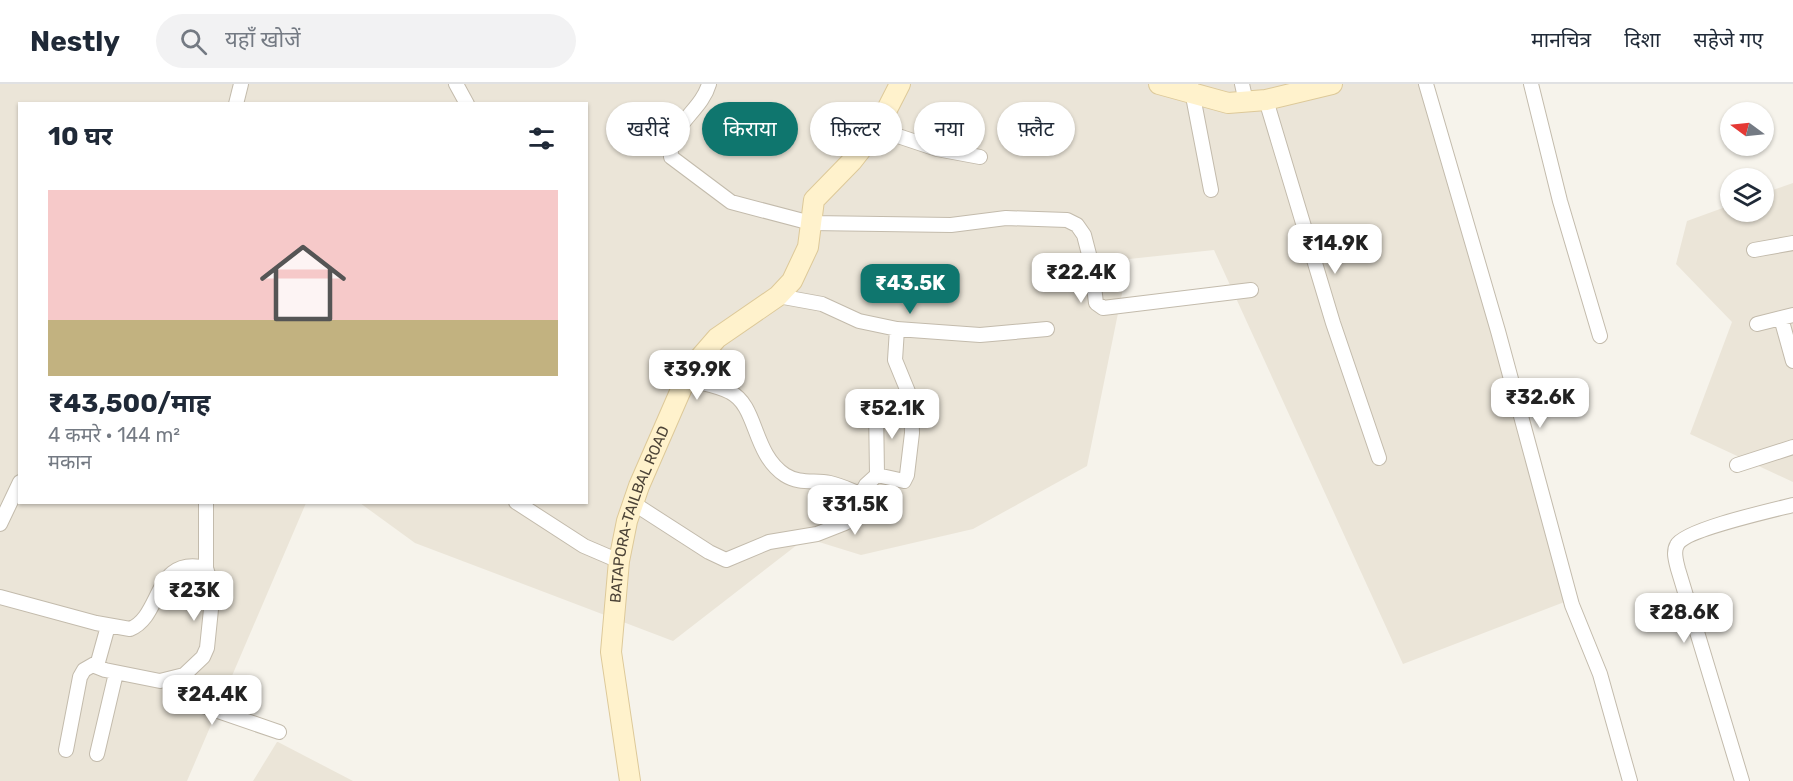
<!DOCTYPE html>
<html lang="hi">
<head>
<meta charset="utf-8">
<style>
  :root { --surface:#fff; --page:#f2f2f3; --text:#1f2937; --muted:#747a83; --line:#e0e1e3; --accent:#0f766e }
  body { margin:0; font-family:Rubik,"Noto Sans Devanagari",sans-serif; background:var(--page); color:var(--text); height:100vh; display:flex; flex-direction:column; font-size:22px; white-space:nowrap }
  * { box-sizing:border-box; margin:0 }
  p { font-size:20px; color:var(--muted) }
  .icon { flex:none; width:33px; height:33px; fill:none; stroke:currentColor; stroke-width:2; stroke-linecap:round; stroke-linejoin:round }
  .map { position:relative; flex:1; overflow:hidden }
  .sheet { position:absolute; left:18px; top:18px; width:570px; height:402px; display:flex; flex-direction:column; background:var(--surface); border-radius:0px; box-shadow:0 2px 4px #0004 }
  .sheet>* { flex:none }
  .hud { position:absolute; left:606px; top:18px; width:570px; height:54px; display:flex; gap:12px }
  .needle { width:39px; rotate:285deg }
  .tools { position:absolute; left:1720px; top:18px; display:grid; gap:12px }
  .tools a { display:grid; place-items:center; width:54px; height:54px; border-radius:50%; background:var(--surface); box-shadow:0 2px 4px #0004; font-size:30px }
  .price { position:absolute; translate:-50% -51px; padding:0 14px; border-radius:12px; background:#fff; color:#222; font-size:20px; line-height:39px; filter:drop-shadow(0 2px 3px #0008) }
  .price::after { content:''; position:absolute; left:50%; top:36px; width:18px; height:14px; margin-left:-9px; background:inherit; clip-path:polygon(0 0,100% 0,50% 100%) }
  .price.current { background:var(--accent); color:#fff }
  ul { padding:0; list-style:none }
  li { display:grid; align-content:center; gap:12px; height:318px; padding:0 30px }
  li+li { border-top:2px solid var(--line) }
  li span { display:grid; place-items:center; height:186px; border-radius:0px; color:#555 }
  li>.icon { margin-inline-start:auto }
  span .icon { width:108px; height:108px; fill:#fffc; stroke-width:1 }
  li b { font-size:26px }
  h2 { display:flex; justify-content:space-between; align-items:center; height:72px; padding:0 30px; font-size:26px }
  .chip { padding:0 21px; border-radius:27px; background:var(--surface); box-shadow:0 2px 4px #0004; font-size:21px; line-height:54px }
  .chip.current { background:var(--accent); color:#fff }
  header { display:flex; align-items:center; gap:36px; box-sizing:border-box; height:84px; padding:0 30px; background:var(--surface); border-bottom:2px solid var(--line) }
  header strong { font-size:28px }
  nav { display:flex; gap:33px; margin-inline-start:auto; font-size:21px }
  .search { width:420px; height:54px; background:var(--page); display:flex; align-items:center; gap:15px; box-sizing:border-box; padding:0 21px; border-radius:33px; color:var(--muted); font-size:22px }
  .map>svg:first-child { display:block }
  .residential { fill:#ebe5d8 }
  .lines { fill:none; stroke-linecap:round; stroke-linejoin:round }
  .street-casing { stroke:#c3bbac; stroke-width:16 }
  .secondary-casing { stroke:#ddc999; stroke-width:22 }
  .street { stroke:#fff; stroke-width:14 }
  .secondary { stroke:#fff2cc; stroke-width:20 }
  .labels { text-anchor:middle; stroke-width:6; stroke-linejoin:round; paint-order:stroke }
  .street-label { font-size:15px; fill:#4c4337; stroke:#fff }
</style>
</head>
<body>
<header>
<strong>Nestly</strong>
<div class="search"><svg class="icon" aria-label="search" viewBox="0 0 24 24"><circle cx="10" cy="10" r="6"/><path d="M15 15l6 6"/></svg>यहाँ खोजें</div>
<nav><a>मानचित्र</a><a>दिशा</a><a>सहेजे गए</a></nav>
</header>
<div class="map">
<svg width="1793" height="697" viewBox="0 0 1793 697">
  <rect width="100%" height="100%" fill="#f6f3eb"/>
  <!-- residential -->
  <path class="residential" d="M0,0H1421L1567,517L1403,580L1214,166L1129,175L1087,382L973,445L861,471L806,454L673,557L415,459L360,419L586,418V20H20V418L306,419L187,697H0Z
    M1793,99V398L1690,350L1732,238L1676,180L1687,137L1731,121V128H1764V109Z
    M277,658H278L353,697H253Z"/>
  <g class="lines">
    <defs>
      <path id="street" d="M456,0L467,20
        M709,0C701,28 668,41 671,73L731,118L811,139L951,141L1006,134L1067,136L1077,141L1084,151L1091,178L1096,219L1103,224L1251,206
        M1242,0L1246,18
        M1426,0L1498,247L1572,521L1600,590L1630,697
        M1531,0L1560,117L1600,252
        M1191,2L1211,106
        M1266,16L1333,239L1379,374
        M236,20L241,0
        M877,45L937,65L980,73
        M1754,166L1793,159
        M778,212L822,220L859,237L897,245L980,251L1047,245
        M1781,234L1793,277
        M1757,240L1793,231
        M686,295C700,299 717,301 730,308C758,322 752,369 785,391C799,400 814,396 830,399C840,401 850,406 860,410
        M876,322L877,391
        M1737,381L1793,363
        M516,418L584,462L619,477
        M633,419L709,468L726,476L769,458L817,450L845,439L866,401L877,391L904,397L907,391L912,349L911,315L895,276L897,245
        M0,440L20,398
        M0,513L96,539L130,545C163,532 153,471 206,484
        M95,582L105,586L160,597L184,591L203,573L207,564L213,506L206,484V418
        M184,591L198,617L206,623L279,648
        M66,666L80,593L84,586L98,578L108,542
        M97,670L116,589
        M1742,697L1678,485C1676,477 1673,468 1677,461C1684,446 1773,426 1793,421"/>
      <g id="secondary">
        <path d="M1159,0L1228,19L1266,16L1332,0"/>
        <path id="s1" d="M630,697L611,568L619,477L627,437L639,402L690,285L717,254L778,212L792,197L808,163L814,116L852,77L877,45L900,0"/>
      </g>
    </defs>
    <!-- street casing -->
    <use href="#street" class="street-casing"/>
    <!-- secondary casing -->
    <use href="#secondary" class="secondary-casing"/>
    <!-- street -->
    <use href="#street" class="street"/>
    <!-- secondary -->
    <use href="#secondary" class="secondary"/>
  </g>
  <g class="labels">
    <!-- street labels -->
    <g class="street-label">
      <text dy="5" stroke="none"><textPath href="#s1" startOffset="272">BATAPORA-TAILBAL ROAD</textPath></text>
    </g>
  </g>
</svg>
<div class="tools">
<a><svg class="needle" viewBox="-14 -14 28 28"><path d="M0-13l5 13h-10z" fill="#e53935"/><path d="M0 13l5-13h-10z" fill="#747a83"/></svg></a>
<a><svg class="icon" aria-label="layers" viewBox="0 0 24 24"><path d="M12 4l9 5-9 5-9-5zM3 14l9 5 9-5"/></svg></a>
</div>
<b class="price" style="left:1335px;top:191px">₹14.9K</b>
<b class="price" style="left:1081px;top:220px">₹22.4K</b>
<b class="price current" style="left:910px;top:231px">₹43.5K</b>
<b class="price" style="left:697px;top:317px">₹39.9K</b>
<b class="price" style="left:1540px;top:345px">₹32.6K</b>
<b class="price" style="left:892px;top:356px">₹52.1K</b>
<b class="price" style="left:855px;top:452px">₹31.5K</b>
<b class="price" style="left:194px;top:538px">₹23K</b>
<b class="price" style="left:1684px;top:560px">₹28.6K</b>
<b class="price" style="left:212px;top:642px">₹24.4K</b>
<div class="hud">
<a class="chip">खरीदें</a>
<a class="chip current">किराया</a>
<a class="chip">फ़िल्टर</a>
<a class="chip">नया</a>
<a class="chip">फ़्लैट</a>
</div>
<section class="sheet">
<h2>10 घर<svg class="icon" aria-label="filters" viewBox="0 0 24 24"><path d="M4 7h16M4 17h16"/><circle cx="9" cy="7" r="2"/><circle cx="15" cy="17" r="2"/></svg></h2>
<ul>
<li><span style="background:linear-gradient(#f6c9c9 70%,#c2b280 0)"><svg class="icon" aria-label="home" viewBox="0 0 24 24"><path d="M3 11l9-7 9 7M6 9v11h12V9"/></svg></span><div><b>₹43,500/माह</b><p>4 कमरे · 144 m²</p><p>मकान</p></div></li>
</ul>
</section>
</div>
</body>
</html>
